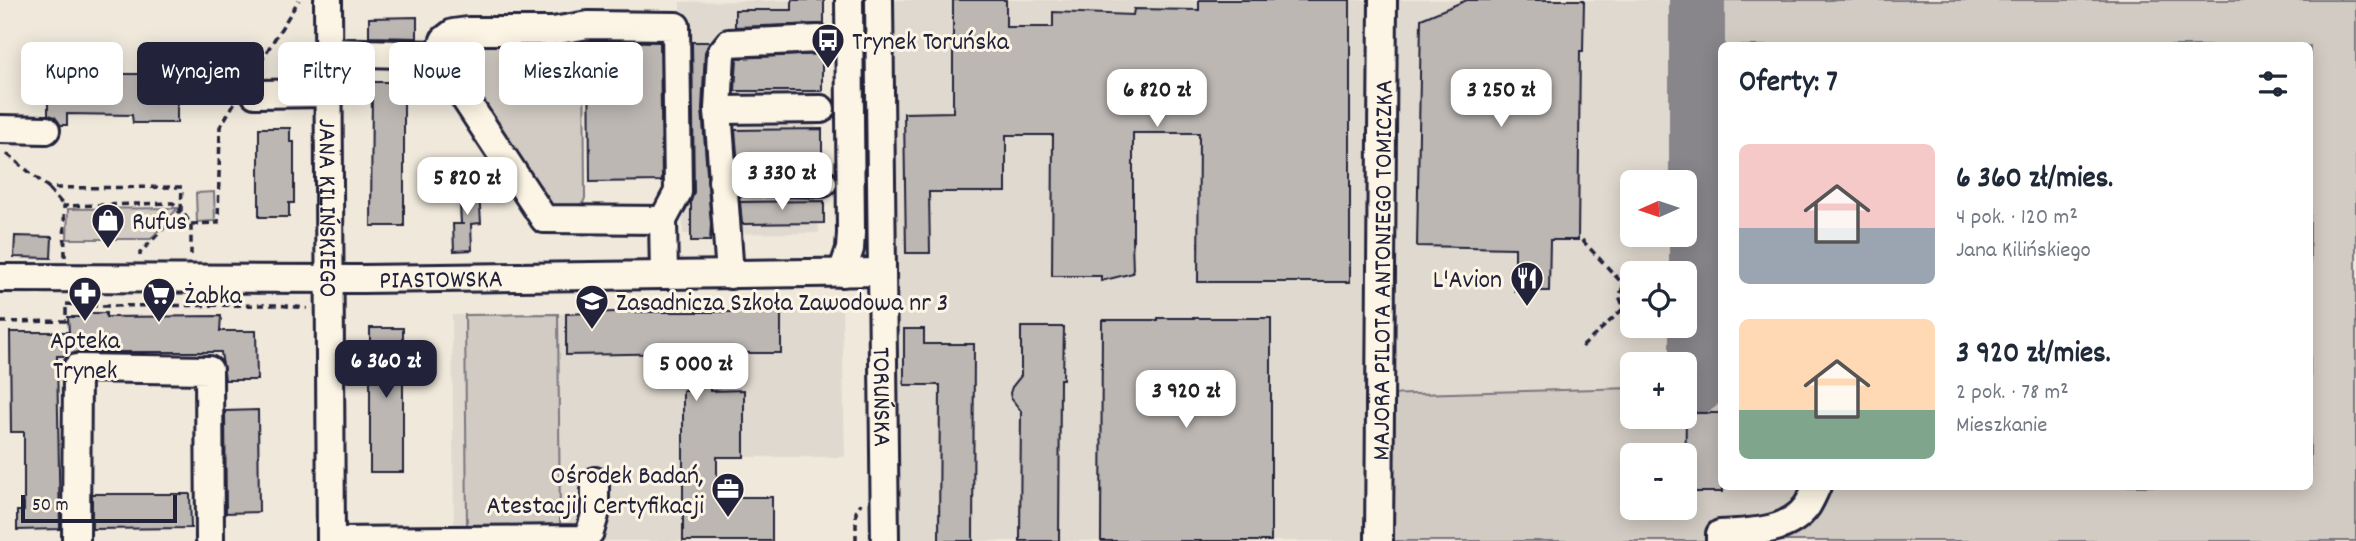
<!DOCTYPE html>
<html lang="pl">
<head>
<meta charset="utf-8">
<style>
  :root { --surface:#fff; --page:#f2f2f3; --text:#1f2937; --muted:#747a83; --accent:#22223b }
  body { margin:0; font-family:Dekko,sans-serif; background:var(--page); color:var(--text); height:100vh; display:flex; flex-direction:column; font-size:26px; white-space:nowrap }
  * { box-sizing:border-box; margin:0 }
  p { font-size:23px; color:var(--muted) }
  .icon { flex:none; width:38px; height:38px; fill:none; stroke:currentColor; stroke-width:2; stroke-linecap:round; stroke-linejoin:round }
  .map { position:relative; flex:1; overflow:hidden }
  .side { position:absolute; left:1718px; top:42px; width:595px; height:448px; display:flex; flex-direction:column; background:var(--surface); border-radius:10px; box-shadow:0 4px 18px #0003 }
  .side>* { flex:none }
  .top-card { position:absolute; left:21px; top:42px; width:665px; height:63px; display:flex; gap:14px }
  .needle { width:46px; rotate:267deg }
  .controls { position:absolute; left:1620px; top:170px; display:grid; gap:14px }
  .controls a { display:grid; place-items:center; width:77px; height:77px; border-radius:10px; background:var(--surface); box-shadow:0 4px 18px #0003; font-size:35px }
  .scale { position:absolute; left:21px; bottom:18px; width:156px; box-sizing:border-box; padding-left:7px; border:4px solid #22223b; border-top:0; font-size:19px; line-height:24px; white-space:nowrap; color:#22223b; -webkit-text-stroke:5px #fcf5e5; paint-order:stroke }
  .price { position:absolute; translate:-50% -60px; padding:0 16px; border-radius:14px; background:#fff; color:#222; font-size:23px; line-height:46px; filter:drop-shadow(0 2px 4px #0008) }
  .price::after { content:''; position:absolute; left:50%; top:42px; width:21px; height:16px; margin-left:-10px; background:inherit; clip-path:polygon(0 0,100% 0,50% 100%) }
  .price.active { background:var(--accent); color:#fff }
  ul { padding:0; list-style:none }
  li { display:flex; align-items:center; gap:21px; height:175px; padding:0 21px }
  li span { display:grid; place-items:center; flex:none; width:196px; height:140px; border-radius:10px; color:#555 }
  li>.icon { margin-inline-start:auto }
  span .icon { width:84px; height:84px; fill:#fffc; stroke-width:1 }
  li b { font-size:30px }
  h2 { display:flex; justify-content:space-between; align-items:center; height:84px; padding:0 21px; font-size:30px }
  .pill { padding:0 24px; border-radius:10px; background:var(--surface); box-shadow:0 4px 18px #0003; font-size:24px; line-height:63px }
  .pill.active { background:var(--accent); color:#fff }
  .map>svg:first-child { display:block }
  .built { fill:#e0d9cf; fill-rule:evenodd }
  .green { fill:#d1cbc3; stroke:#7a767f; stroke-width:2; fill-rule:evenodd }
  .lines { fill:none; stroke-linecap:round; stroke-linejoin:round }
  .taxiway { stroke:#88858b; stroke-width:56 }
  .building { fill:#bcb7b3; stroke:#22223b; stroke-width:2 }
  .minor-casing { stroke:#22223b; stroke-width:32 }
  .path { stroke:#22223b; stroke-width:3.5; stroke-dasharray:7 5; stroke-linecap:butt }
  .minor { stroke:#fcf5e5; stroke-width:26 }
  .labels { text-anchor:middle; stroke-width:6; stroke-linejoin:round; paint-order:stroke }
  .poi-label { font-size:26px; fill:#22223b; stroke:#fcf5e5; text-anchor:start }
  .street-label { font-size:26px; fill:#22223b; stroke:#fcf5e5 }
</style>
</head>
<body>
<div class="map">
<svg width="2356" height="541" viewBox="0 0 2356 541">
  <rect width="100%" height="100%" fill="#efe8db"/>
  <filter id="ink" filterUnits="userSpaceOnUse"><feTurbulence type="fractalNoise" baseFrequency=".0143" numOctaves="2"/><feDisplacementMap in="SourceGraphic" scale="14" xChannelSelector="R" yChannelSelector="G"/><feConvolveMatrix kernelMatrix="1 2 1 2 8 2 1 2 1" color-interpolation-filters="sRGB"/></filter>
  <g filter="url(#ink)">
    <!-- built -->
    <path class="built" d="M813,0L819,233L683,234L680,2Z
      M879,0H2356V541H885ZM1722,46H2310V486H1722ZM1633,182H1685V234H1633ZM1633,273H1685V326H1633ZM1633,364H1685V416H1633ZM1633,455H1685V508H1633Z
      M842,310L845,457H683V541H357L454,530L452,315Z"/>
    <!-- green -->
    <path class="green" d="M1697,0H2356V541H1379V395L1633,388V416H1685V387L1697,386ZM1722,46H2310V486H1722ZM1633,455H1685V508H1633Z
      M584,31L585,198L583,203C573,208 558,207 547,204L454,63L452,54L454,45Z
      M214,192L215,221L197,222L196,193Z
      M178,208L151,239H67L68,209Z
      M558,314L560,525L467,526L465,315Z"/>
    <g class="lines">
      <!-- taxiway -->
      <path class="taxiway" d="M1697,386V0"/>
    </g>
    <!-- building -->
    <path class="building" d="M792,0H824V24L735,27V10H792Z
      M953,0H1006V27H1053V12L1133,15L1134,9L1199,10V0H1350V282H1198L1199,133H1133V239L1132,238L1133,273L1101,281V276H1052L1053,135H1006V192H929L930,253H906L904,113L953,112Z
      M1467,0H1584L1583,51H1580L1578,240H1550L1549,291H1515V248L1417,246L1421,19Z
      M417,17V38L369,37V18Z
      M589,41L660,42L662,181L590,182Z
      M692,42H710L705,52L702,109L711,224L710,241H691V201L694,192Z
      M822,54V91H735L737,58Z
      M48,74H177V123H133L132,115L67,114V125H60L55,117L48,115Z
      M372,82H404V226H371Z
      M259,128H290V142H294V203H289V217H259Z
      M822,129V164L738,165L735,130Z
      M459,184H475L479,191L481,223L471,224L472,250L454,251L453,224H465H461Z
      M824,201V223L742,224L740,202Z
      M15,236L52,237L51,258L14,257Z
      M614,312H781V353H710V391L744,390V457H717V497H772V541H683V391H690L689,353L566,355V314Z
      M80,313H106V317L221,316L220,331H256L257,380H225L221,352H77L68,356H57L60,529L17,530V511H24V432H11L10,332H69L68,317H80Z
      M1158,318H1271V541H1101L1102,320H1158Z
      M1021,327H1064L1063,379H1060L1059,541H1020L1021,411L1011,398L1010,393L1012,387L1021,376Z
      M370,328H403V472H370Z
      M904,329H924V344H974L973,541H939L940,385H904Z
      M258,410L259,512L226,513L225,411Z
      M1686,413H1722V492H1685Z
      M92,494H190L191,528L92,529Z"/>
    <g class="lines">
      <defs>
        <g id="minor">
          <path id="s1" d="M328,0L331,541"/>
          <path id="s2" d="M879,0L885,541"/>
          <path d="M328,52L439,55L454,82L544,219L663,220"/>
          <path d="M439,55L444,40L453,33L468,31H553L588,25L676,26L678,192L663,220L664,275"/>
          <path d="M255,94L328,93"/>
          <path d="M718,110L821,109"/>
          <path d="M0,129L46,130"/>
          <path d="M722,181L823,183"/>
          <path d="M842,273L850,249L851,233L849,0"/>
          <path d="M730,275L718,110L721,53L729,43L819,39"/>
          <path id="s3" d="M0,278L362,279L881,272"/>
          <path d="M76,541L77,368L209,370L210,541"/>
          <path d="M331,541L579,539L585,538L590,532L595,515V481"/>
          <path id="s4" d="M1379,541L1383,0"/>
          <path d="M1720,541V534C1749,532 1788,533 1807,506C1811,500 1814,493 1817,486"/>
        </g>
      </defs>
      <!-- minor casing -->
      <use href="#minor" class="minor-casing"/>
      <!-- path -->
      <path class="path" d="M254,72L299,0
        M7,154L49,188L182,187L181,210L191,224V255
        M49,189L64,206
        M191,224L218,223L220,127L235,102
        M1582,240L1624,285
        M65,257L64,206L173,203L181,210L140,253V256
        M1633,280L1624,285L1619,296L1624,308L1633,312
        M66,304L98,306L277,305L307,308
        M0,322L66,321V304
        M1582,347L1624,308
        M856,541V512L861,503"/>
      <!-- minor -->
      <use href="#minor" class="minor"/>
    </g>
  </g>
  <!-- icons -->
  <defs>
    <symbol id="bus-pin" viewBox="-11 -11 22 30"><path d="M0 17L-7.5 6A9.5 9.5 0 1 1 7.5 6Z" fill="#22223b" stroke="#fcf5e5"/><path d="M-5-6H5V4H4V6H2V4H-2V6H-4V4H-5ZM-3.5-4V0h7V-4ZM-3.5 1.2v1.5H-2V1.2ZM2 1.2v1.5H3.5V1.2Z" fill="#fff"/></symbol>
    <symbol id="shop-pin" viewBox="-11 -11 22 30"><path d="M0 17L-7.5 6A9.5 9.5 0 1 1 7.5 6Z" fill="#22223b" stroke="#fcf5e5"/><path d="M-5-2.5h2.3a2.7 3.5 0 0 1 5.4 0H5L5.5 6h-11ZM-1.5-2.5h3a1.5 2.3 0 0 0-3 0Z" fill="#fff"/></symbol>
    <symbol id="restaurant-pin" viewBox="-11 -11 22 30"><path d="M0 17L-7.5 6A9.5 9.5 0 1 1 7.5 6Z" fill="#22223b" stroke="#fcf5e5"/><path d="M-5-6h1v4h1v-4h1v4h1v-4h1v5L-1.5 .5V6h-2V.5L-5-1ZM5-6V6H3V1.5H1.5Q1.5-4 5-6Z" fill="#fff"/></symbol>
    <symbol id="pharmacy-pin" viewBox="-11 -11 22 30"><path d="M0 17L-7.5 6A9.5 9.5 0 1 1 7.5 6Z" fill="#22223b" stroke="#fcf5e5"/><path d="M-2-6h4v4h4v4h-4v4h-4v-4h-4v-4h4Z" fill="#fff"/></symbol>
    <symbol id="supermarket-pin" viewBox="-11 -11 22 30"><path d="M0 17L-7.5 6A9.5 9.5 0 1 1 7.5 6Z" fill="#22223b" stroke="#fcf5e5"/><path d="M-6-5.5h2.5l.6 2H6L4.5 2H-2.5L-4.4-4H-6ZM-1.5 3.2a1.3 1.3 0 1 0 .1 0ZM3 3.2a1.3 1.3 0 1 0 .1 0Z" fill="#fff"/></symbol>
    <symbol id="school-pin" viewBox="-11 -11 22 30"><path d="M0 17L-7.5 6A9.5 9.5 0 1 1 7.5 6Z" fill="#22223b" stroke="#fcf5e5"/><path d="M0-5L7-2L0 1L-7-2ZM-4 1L0 2.5L4 1V4Q0 6-4 4Z" fill="#fff"/></symbol>
    <symbol id="office-pin" viewBox="-11 -11 22 30"><path d="M0 17L-7.5 6A9.5 9.5 0 1 1 7.5 6Z" fill="#22223b" stroke="#fcf5e5"/><path d="M-6-3h4V-5.5h4V-3h4V5H-6ZM-1-4.5V-3h2v-1.5ZM-6 0V1H6V0Z" fill="#fff"/></symbol>
  </defs>
  <g fill-rule="evenodd">
    <use href="#bus-pin" x="809" y="21" width="38" height="52"/>
    <use href="#shop-pin" x="89" y="201" width="38" height="52"/>
    <use href="#restaurant-pin" x="1508" y="259" width="38" height="52"/>
    <use href="#pharmacy-pin" x="66" y="274" width="38" height="52"/>
    <use href="#supermarket-pin" x="140" y="275" width="38" height="52"/>
    <use href="#school-pin" x="573" y="282" width="38" height="52"/>
    <use href="#office-pin" x="709" y="470" width="38" height="52"/>
  </g>
  <g class="labels">
    <!-- poi labels -->
    <g class="poi-label">
      <text x="852" y="49">Trynek Toruńska</text>
      <text x="132" y="229">Rufus</text>
      <text x="1502" y="287" text-anchor="end">L'Avion</text>
      <text x="184" y="303">Żabka</text>
      <text x="616" y="310">Zasadnicza Szkoła Zawodowa nr 3</text>
      <text x="85" y="348" text-anchor="middle">Apteka<tspan x="85" dy="30">Trynek</tspan></text>
      <text x="704" y="483" text-anchor="end">Ośrodek Badań,<tspan x="704" dy="30">Atestacji i Certyfikacji</tspan></text>
    </g>
    <!-- street labels -->
    <g class="street-label">
      <text dy="9" stroke="none"><textPath href="#s1" startOffset="208">JANA KILIŃSKIEGO</textPath></text>
      <text dy="9" stroke="none"><textPath href="#s4" startOffset="271">MAJORA PILOTA ANTONIEGO TOMICZKA</textPath></text>
      <text dy="9" stroke="none"><textPath href="#s3" startOffset="441">PIASTOWSKA</textPath></text>
      <text dy="9" stroke="none"><textPath href="#s2" startOffset="397">TORUŃSKA</textPath></text>
    </g>
  </g>
</svg>
<div class="controls">
<a><svg class="needle" viewBox="-14 -14 28 28"><path d="M0-13l5 13h-10z" fill="#e53935"/><path d="M0 13l5-13h-10z" fill="#747a83"/></svg></a>
<a><svg class="icon" aria-label="locate" viewBox="0 0 24 24"><circle cx="12" cy="12" r="6"/><path d="M12 2v4M12 18v4M2 12h4M18 12h4"/></svg></a>
<a>+</a>
<a>−</a>
</div>
<div class="scale">50 m</div>
<b class="price" style="left:1157px;top:129px">6 820 zł</b>
<b class="price" style="left:1501px;top:129px">3 250 zł</b>
<b class="price" style="left:782px;top:212px">3 330 zł</b>
<b class="price" style="left:467px;top:217px">5 820 zł</b>
<b class="price active" style="left:386px;top:400px">6 360 zł</b>
<b class="price" style="left:696px;top:403px">5 000 zł</b>
<b class="price" style="left:1186px;top:430px">3 920 zł</b>
<div class="top-card">
<a class="pill">Kupno</a>
<a class="pill active">Wynajem</a>
<a class="pill">Filtry</a>
<a class="pill">Nowe</a>
<a class="pill">Mieszkanie</a>
</div>
<section class="side">
<h2>Oferty: 7<svg class="icon" aria-label="filters" viewBox="0 0 24 24"><path d="M4 7h16M4 17h16"/><circle cx="9" cy="7" r="2"/><circle cx="15" cy="17" r="2"/></svg></h2>
<ul>
<li><span style="background:linear-gradient(#f6c9c9 60%,#9aa5b1 0)"><svg class="icon" aria-label="home" viewBox="0 0 24 24"><path d="M3 11l9-7 9 7M6 9v11h12V9"/></svg></span><div><b>6 360 zł/mies.</b><p>4 pok. · 120 m²</p><p>Jana Kilińskiego</p></div></li>
<li><span style="background:linear-gradient(#ffd9b3 65%,#7fa58c 0)"><svg class="icon" aria-label="home" viewBox="0 0 24 24"><path d="M3 11l9-7 9 7M6 9v11h12V9"/></svg></span><div><b>3 920 zł/mies.</b><p>2 pok. · 78 m²</p><p>Mieszkanie</p></div></li>
</ul>
</section>
</div>
</body>
</html>
